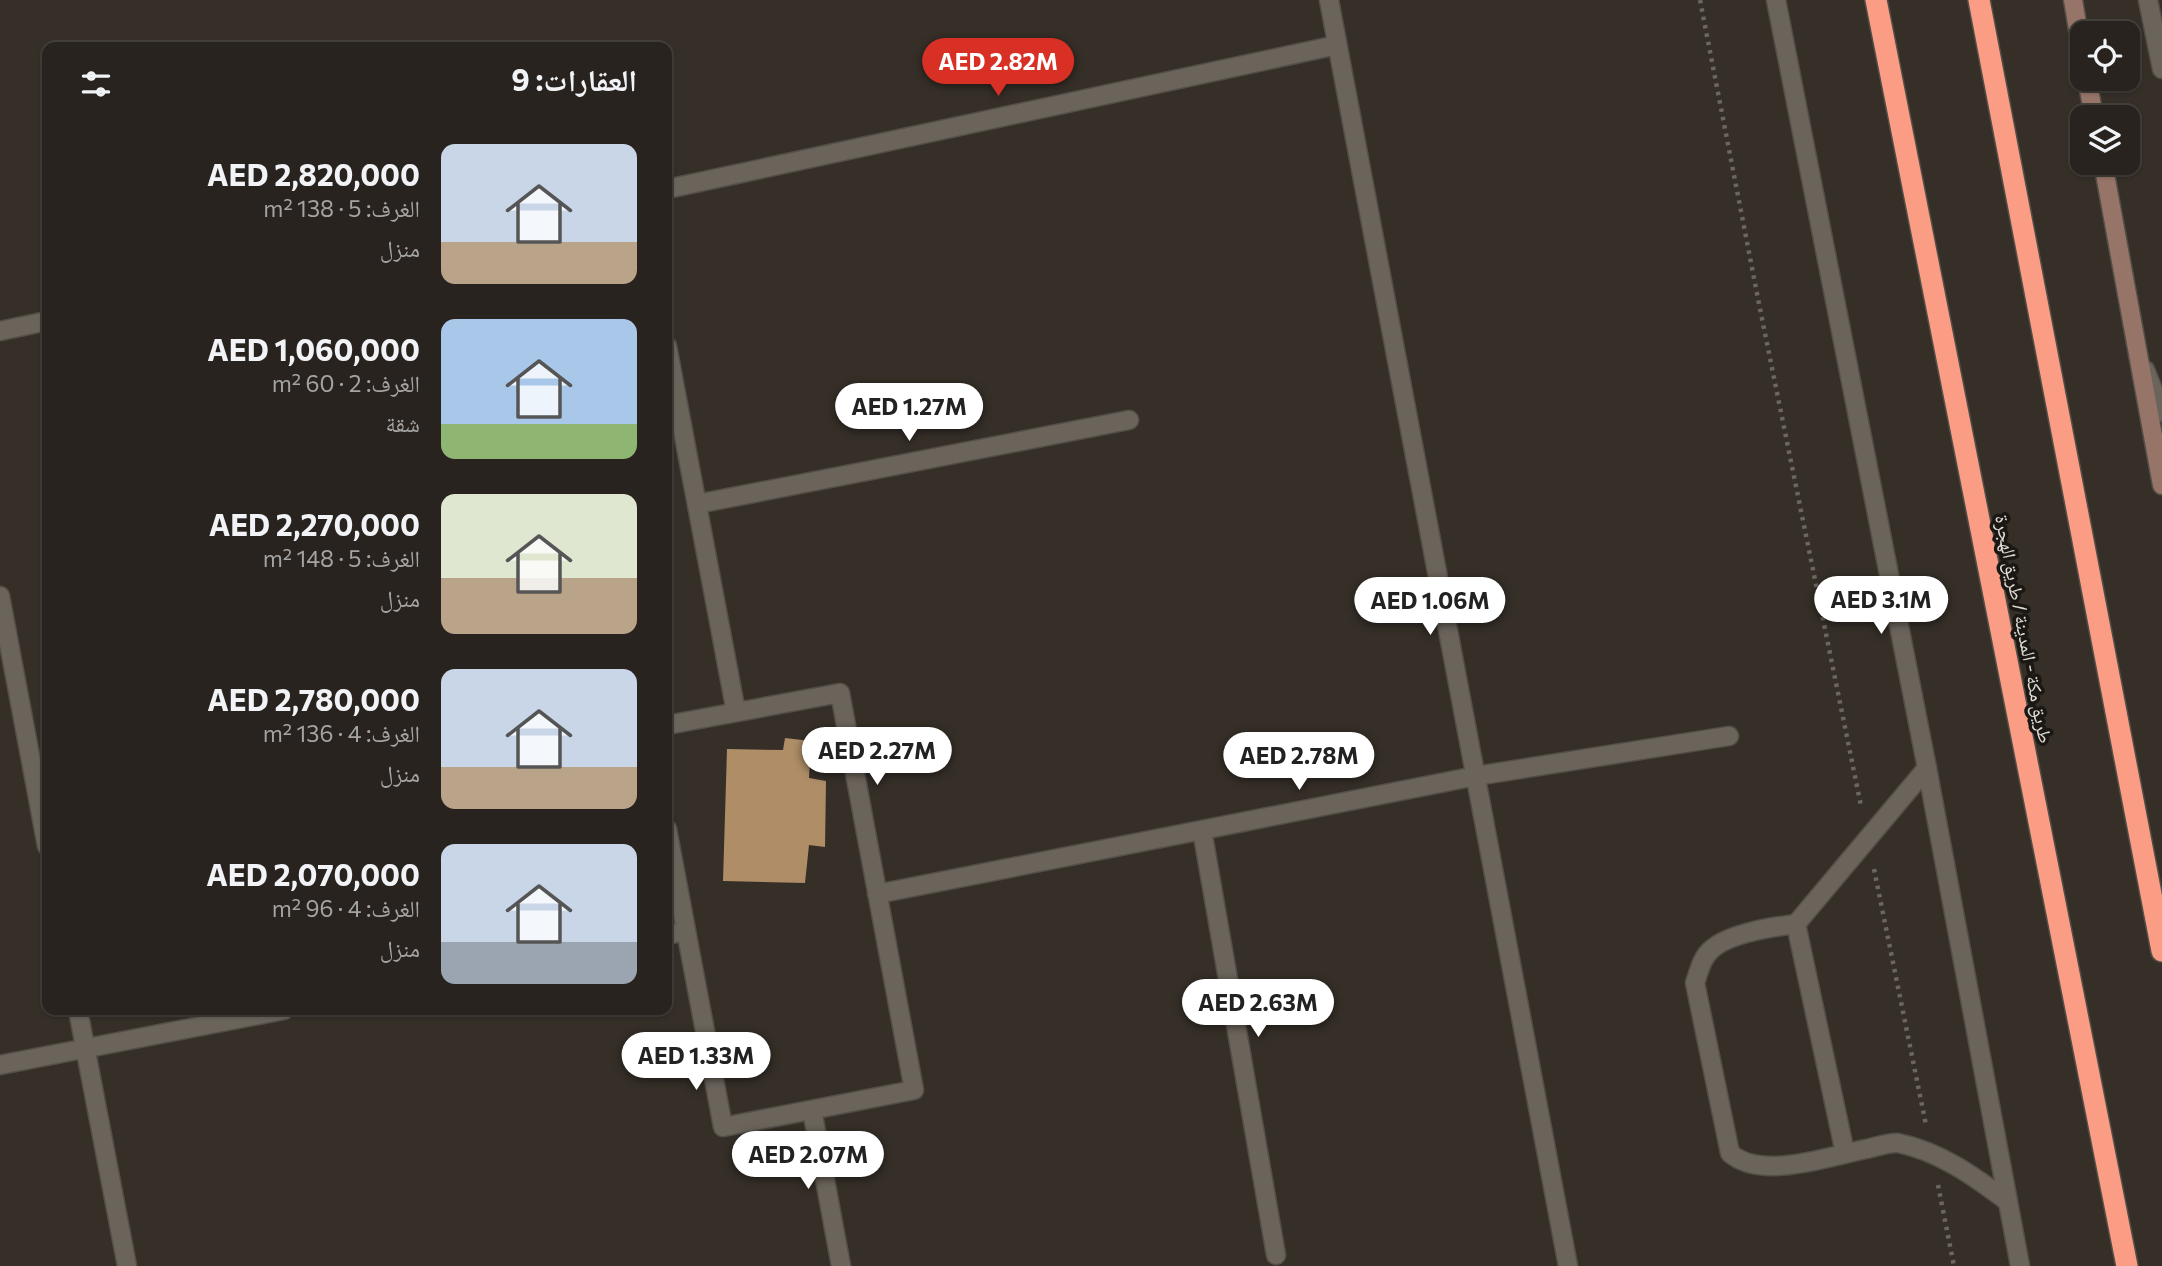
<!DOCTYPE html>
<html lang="ar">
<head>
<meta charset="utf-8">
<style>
  :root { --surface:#28231e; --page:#302b27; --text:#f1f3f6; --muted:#a5a4a4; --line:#44403c; --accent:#d93025 }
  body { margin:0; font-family:Commissioner,"Noto Naskh Arabic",sans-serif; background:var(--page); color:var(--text); direction:rtl; height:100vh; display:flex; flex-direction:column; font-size:26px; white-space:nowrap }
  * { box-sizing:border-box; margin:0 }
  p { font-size:23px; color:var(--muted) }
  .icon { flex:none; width:38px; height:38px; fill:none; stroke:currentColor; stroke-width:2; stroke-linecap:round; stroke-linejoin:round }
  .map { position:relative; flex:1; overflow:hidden; direction:ltr }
  .side { position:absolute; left:42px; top:42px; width:630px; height:973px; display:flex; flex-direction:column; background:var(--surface); border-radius:14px; box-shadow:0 2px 5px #0004,0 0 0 2px var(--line); direction:rtl }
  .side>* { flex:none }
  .buttons { position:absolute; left:2070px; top:21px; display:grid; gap:14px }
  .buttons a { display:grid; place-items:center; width:70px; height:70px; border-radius:14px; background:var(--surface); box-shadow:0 2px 5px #0004,0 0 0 2px var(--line); font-size:35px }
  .price { position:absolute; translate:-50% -60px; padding:0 16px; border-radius:24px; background:#fff; color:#222; font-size:23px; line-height:46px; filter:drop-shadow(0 2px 4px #0008) }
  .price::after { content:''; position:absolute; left:50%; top:42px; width:21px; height:16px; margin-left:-10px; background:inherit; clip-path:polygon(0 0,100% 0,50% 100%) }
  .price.current { background:var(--accent); color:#fff }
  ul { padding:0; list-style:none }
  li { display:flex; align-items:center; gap:21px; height:175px; padding:0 35px }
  li span { display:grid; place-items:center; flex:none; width:196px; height:140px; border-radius:14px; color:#555 }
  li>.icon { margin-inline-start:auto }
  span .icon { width:84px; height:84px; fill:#fffc; stroke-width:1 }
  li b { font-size:30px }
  h2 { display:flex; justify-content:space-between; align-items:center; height:84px; padding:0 35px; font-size:30px }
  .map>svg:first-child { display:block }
  .building { fill:#ae8d67 }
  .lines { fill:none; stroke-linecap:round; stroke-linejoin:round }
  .service-casing { stroke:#544e48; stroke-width:21 }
  .minor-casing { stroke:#544e48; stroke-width:21 }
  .tertiary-casing { stroke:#544e48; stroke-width:21 }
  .secondary-casing { stroke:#544e48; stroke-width:21 }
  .motorway-casing { stroke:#544e48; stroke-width:24 }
  .path { stroke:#6c6660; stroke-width:4.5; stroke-dasharray:3.5 5; stroke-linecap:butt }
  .service { stroke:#6b645b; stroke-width:18 }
  .minor { stroke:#6b645b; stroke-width:18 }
  .tertiary { stroke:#6b645b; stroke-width:18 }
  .secondary { stroke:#967568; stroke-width:18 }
  .motorway { stroke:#fb9d85; stroke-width:21 }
  .labels { text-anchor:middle; stroke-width:7; stroke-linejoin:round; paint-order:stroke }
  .street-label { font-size:19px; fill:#e0dcd7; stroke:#1b1814 }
</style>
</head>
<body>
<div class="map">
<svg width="2162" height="1266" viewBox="0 0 2162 1266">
  <rect width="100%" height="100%" fill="#362f28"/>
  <!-- building -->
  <path class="building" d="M785,738L811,741L809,778L826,781L825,847L809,845L805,883L723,881L727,749L783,750Z"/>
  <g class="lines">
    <defs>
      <path id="service" d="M1927,768L1796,924C1772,927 1730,933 1712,949C1702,957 1699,971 1695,983L1730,1153C1761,1181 1830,1156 1866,1149C1876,1147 1889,1142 1898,1143C1939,1151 1975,1177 2007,1201
        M1796,924L1845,1153"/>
      <path id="minor" d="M1329,0L1568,1266
        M667,189L1337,45
        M0,331L47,321
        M667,346L736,712
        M697,504L1129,420
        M0,596L47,846
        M667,725L840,693L914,1090L723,1127L667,829
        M1202,830L1276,1255
        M877,894L1476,776L1729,736
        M667,935L686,931
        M78,1010L127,1266
        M0,1065L284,1010
        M812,1110L841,1266"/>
      <path id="tertiary" d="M1776,0L1927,768L2020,1266
        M2148,0L2162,69
        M2145,370L2162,412"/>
      <path id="secondary" d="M2073,0L2082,53
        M2087,79L2094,117
        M2103,163L2162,485"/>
      <path id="motorway" d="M1876,0L2127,1266
        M1979,0L2162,951"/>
    </defs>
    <!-- service casing -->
    <use href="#service" class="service-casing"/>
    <!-- minor casing -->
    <use href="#minor" class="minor-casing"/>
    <!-- tertiary casing -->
    <use href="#tertiary" class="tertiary-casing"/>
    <!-- secondary casing -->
    <use href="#secondary" class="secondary-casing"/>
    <!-- motorway casing -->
    <use href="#motorway" class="motorway-casing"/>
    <!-- path -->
    <path class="path" d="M1700,0L1760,309L1861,806
      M1874,869L1926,1125
      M1938,1185L1954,1266"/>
    <!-- service -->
    <use href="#service" class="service"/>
    <!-- minor -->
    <use href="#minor" class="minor"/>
    <!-- tertiary -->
    <use href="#tertiary" class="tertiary"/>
    <!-- secondary -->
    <use href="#secondary" class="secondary"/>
    <!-- motorway -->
    <use href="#motorway" class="motorway"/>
  </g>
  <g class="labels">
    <!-- street labels -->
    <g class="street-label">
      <text transform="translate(2024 629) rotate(79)" y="7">طريق مكة - المدينة / طريق الهجرة</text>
    </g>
  </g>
</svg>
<div class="buttons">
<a><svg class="icon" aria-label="locate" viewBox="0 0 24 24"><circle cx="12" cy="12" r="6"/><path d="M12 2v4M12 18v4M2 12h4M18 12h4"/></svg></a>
<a><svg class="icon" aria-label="layers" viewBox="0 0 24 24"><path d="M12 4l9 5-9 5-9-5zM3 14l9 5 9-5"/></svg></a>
</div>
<b class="price current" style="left:998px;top:98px">AED 2.82M</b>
<b class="price" style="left:909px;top:443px">AED 1.27M</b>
<b class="price" style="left:1881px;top:636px">AED 3.1M</b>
<b class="price" style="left:1430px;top:637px">AED 1.06M</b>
<b class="price" style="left:877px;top:787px">AED 2.27M</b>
<b class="price" style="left:1299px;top:792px">AED 2.78M</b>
<b class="price" style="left:1258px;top:1039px">AED 2.63M</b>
<b class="price" style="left:696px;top:1092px">AED 1.33M</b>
<b class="price" style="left:808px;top:1191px">AED 2.07M</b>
<section class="side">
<h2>العقارات: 9<svg class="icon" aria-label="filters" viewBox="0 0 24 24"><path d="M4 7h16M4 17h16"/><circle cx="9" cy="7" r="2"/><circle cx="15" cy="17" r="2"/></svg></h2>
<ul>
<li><span style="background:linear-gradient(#c9d6e8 70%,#b9a48a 0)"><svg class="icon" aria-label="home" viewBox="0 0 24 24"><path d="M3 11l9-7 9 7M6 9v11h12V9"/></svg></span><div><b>AED 2,820,000</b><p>الغرف: 5 · 138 m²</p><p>منزل</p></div></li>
<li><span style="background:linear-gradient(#a9c7e8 75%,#8fb573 0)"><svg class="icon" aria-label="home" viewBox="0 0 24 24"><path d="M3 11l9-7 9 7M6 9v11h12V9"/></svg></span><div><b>AED 1,060,000</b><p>الغرف: 2 · 60 m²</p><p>شقة</p></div></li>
<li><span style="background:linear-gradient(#dfe7d0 60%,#b9a48a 0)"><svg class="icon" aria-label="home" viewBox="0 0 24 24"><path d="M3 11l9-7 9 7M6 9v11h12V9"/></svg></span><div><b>AED 2,270,000</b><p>الغرف: 5 · 148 m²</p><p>منزل</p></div></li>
<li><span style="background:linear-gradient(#c9d6e8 70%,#b9a48a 0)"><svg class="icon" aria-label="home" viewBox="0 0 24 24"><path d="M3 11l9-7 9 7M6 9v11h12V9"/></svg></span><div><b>AED 2,780,000</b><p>الغرف: 4 · 136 m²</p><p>منزل</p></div></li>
<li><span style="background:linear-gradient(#c9d6e8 70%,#9aa5b1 0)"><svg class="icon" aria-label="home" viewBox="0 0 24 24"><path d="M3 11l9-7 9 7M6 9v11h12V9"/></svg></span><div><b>AED 2,070,000</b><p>الغرف: 4 · 96 m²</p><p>منزل</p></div></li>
</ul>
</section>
</div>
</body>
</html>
